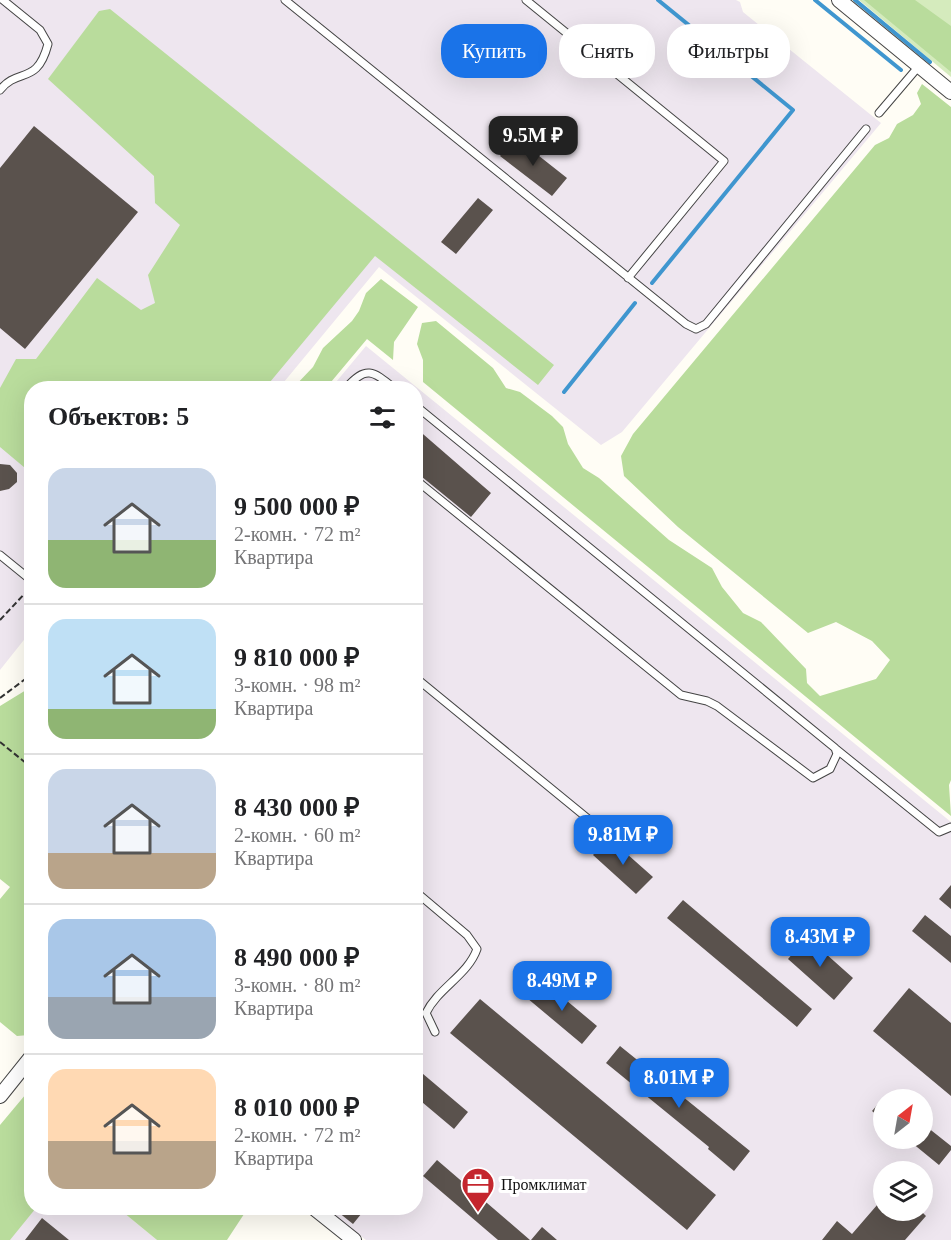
<!DOCTYPE html>
<html lang="ru">
<head>
<meta charset="utf-8">
<style>
  :root { --surface:#fff; --page:#f6f6f6; --text:#202124; --muted:#757577; --line:#e0e0e0; --accent:#1a73e8 }
  body { margin:0; font-family:"Times New Roman",serif; background:var(--page); color:var(--text); height:100vh; display:flex; flex-direction:column; font-size:22px; white-space:nowrap }
  * { box-sizing:border-box; margin:0 }
  p { font-size:20px; color:var(--muted) }
  .icon { flex:none; width:33px; height:33px; fill:none; stroke:currentColor; stroke-width:2; stroke-linecap:round; stroke-linejoin:round }
  .map { position:relative; flex:1; overflow:hidden }
  .drawer { position:absolute; left:24px; top:381px; width:399px; height:834px; display:flex; flex-direction:column; background:var(--surface); border-radius:24px; box-shadow:0 6px 24px #0002 }
  .drawer>* { flex:none }
  .banner { position:absolute; left:441px; top:24px; width:420px; height:54px; display:flex; gap:12px }
  .needle { width:39px; rotate:31deg }
  .tools { position:absolute; left:873px; top:1089px; display:grid; gap:12px }
  .tools a { display:grid; place-items:center; width:60px; height:60px; border-radius:50%; background:var(--surface); box-shadow:0 6px 24px #0002; font-size:30px }
  .price { position:absolute; translate:-50% -51px; padding:0 14px; border-radius:12px; background:var(--accent); color:#fff; font-size:20px; line-height:39px; filter:drop-shadow(0 2px 3px #0008) }
  .price::after { content:''; position:absolute; left:50%; top:36px; width:18px; height:14px; margin-left:-9px; background:inherit; clip-path:polygon(0 0,100% 0,50% 100%) }
  .price.current { background:#222; color:#fff }
  ul { padding:0; list-style:none }
  li { display:flex; align-items:center; gap:18px; height:150px; padding:0 24px }
  li+li { border-top:2px solid var(--line) }
  li span { display:grid; place-items:center; flex:none; width:168px; height:120px; border-radius:18px; color:#555 }
  li>.icon { margin-inline-start:auto }
  span .icon { width:72px; height:72px; fill:#fffc; stroke-width:1 }
  li b { font-size:26px }
  h2 { display:flex; justify-content:space-between; align-items:center; height:72px; padding:0 24px; font-size:26px }
  .pill { padding:0 21px; border-radius:24px; background:var(--surface); box-shadow:0 6px 24px #0002; font-size:21px; line-height:54px }
  .pill.current { background:var(--accent); color:#fff }
  .map>svg:first-child { display:block }
  .industrial { fill:#eee6ef; fill-rule:evenodd }
  .green { fill:#d5ebbd }
  .forest { fill:#b9dc9c }
  .lines { fill:none; stroke-linecap:round; stroke-linejoin:round }
  .stream { stroke:#3f96cf; stroke-width:4 }
  .building { fill:#5a524d }
  .lane-casing { stroke:#444; stroke-width:9 }
  .street-casing { stroke:#444; stroke-width:16 }
  .path { stroke:#333; stroke-width:2; stroke-dasharray:6 3; stroke-linecap:butt }
  .lane { stroke:#fff; stroke-width:7 }
  .street { stroke:#fff; stroke-width:14 }
  .labels { text-anchor:middle; stroke-width:6; stroke-linejoin:round; paint-order:stroke }
  .poi-label { font-size:16px; fill:#111; stroke:#fff; text-anchor:start }
</style>
</head>
<body>
<div class="map">
<svg width="951" height="1240" viewBox="0 0 951 1240">
  <rect width="100%" height="100%" fill="#fffdf5"/>
  <!-- industrial -->
  <path class="industrial" d="M0,0H736L740,2L743,12L881,123L622,432L601,445L379,267L279,388H32L31,631L0,670Z
    M366,346L951,822V1240H366L326,1208H416V388H331ZM884,1100H922V1138H884ZM884,1172H922V1210H884Z
    M32,1208H118L157,1240H0Z"/>
  <!-- green -->
  <path class="green" d="M859,0H951V77Z"/>
  <!-- forest -->
  <path class="forest" d="M864,0H915L951,26V72Z
    M110,9L554,365L538,385L375,256L265,388H32L31,473L0,447V388L16,359H36L97,278L141,310L155,303L148,275L180,225L155,203L154,176L48,79L99,11Z
    M922,84L951,107V780L949,785L951,816L423,382V360L417,344L422,323L436,321L493,368L506,388L520,392L552,416L563,427L568,444L583,468L599,478L669,540L712,568L722,587L743,613L761,622L806,669L807,683L820,696L876,679L890,660L872,641L836,622L808,633L678,527L624,476L621,456L633,434L875,145L889,138L897,124L913,115L921,104L917,93Z
    M381,279L418,307L394,342L393,360L367,339L326,388H293L313,367L323,348L352,321L359,311L366,293Z
    M31,687L32,1031L29,1035L17,1036L0,1022V899L10,887L0,879V706Z
    M31,1088L32,1208H36L10,1240H0V1125Z
    M118,1208H248L227,1240H157Z"/>
  <g class="lines">
    <!-- stream -->
    <path class="stream" d="M815,0L901,70
      M855,0L930,62
      M652,283L793,110L658,0
      M564,392L635,303"/>
  </g>
  <!-- building -->
  <path class="building" d="M34,126L138,212L25,349L0,328V168Z
    M515,137L567,178L552,196L500,156Z
    M478,198L493,210L456,254L441,242Z
    M416,428L491,493L471,517L416,472Z
    M0,464L10,465L17,473V482L9,489L0,491Z
    M609,838L653,877L636,894L593,855Z
    M951,885V909L939,899Z
    M683,900L812,1009L797,1027L667,918Z
    M925,915L951,936V963L912,931Z
    M807,937L853,978L834,1000L788,959Z
    M542,980L597,1026L582,1044L527,998Z
    M909,988L951,1023V1096L873,1031Z
    M480,999L716,1195L687,1230L450,1033Z
    M620,1046L750,1151L734,1171L708,1149L709,1147L606,1063Z
    M416,1068L468,1112L454,1129L416,1097Z
    M884,1097V1121L872,1111Z
    M922,1123L951,1146V1150L939,1165L906,1138H922Z
    M437,1160L530,1240H498L423,1176Z
    M884,1197V1210H920L926,1216L905,1240H822L837,1221L852,1234Z
    M333,1208H366L353,1224Z
    M42,1218L69,1240H25Z
    M542,1227L557,1240H531Z"/>
  <g class="lines">
    <defs>
      <path id="lane" d="M285,0L686,324L696,329L706,324L866,129
        M526,0L724,161L628,278
        M0,90C18,67 37,86 48,44L40,30L3,0
        M879,113L919,66
        M346,388C366,365 373,371 394,388
        M416,406L835,748L837,754L830,769L813,778L717,706L707,701L681,695L416,480
        M0,555L32,581
        M416,678L603,831
        M836,749L939,832L951,827
        M416,892L467,935L477,949C468,975 438,988 426,1013L435,1032"/>
      <path id="street" d="M839,0L951,92
        M0,1096L32,1056
        M314,1208L354,1240"/>
    </defs>
    <!-- lane casing -->
    <use href="#lane" class="lane-casing"/>
    <!-- street casing -->
    <use href="#street" class="street-casing"/>
    <!-- path -->
    <path class="path" d="M0,620L29,589
      M0,698L32,674
      M0,742L32,768"/>
    <!-- lane -->
    <use href="#lane" class="lane"/>
    <!-- street -->
    <use href="#street" class="street"/>
  </g>
  <!-- icons -->
  <defs>
    <symbol id="office-pin" viewBox="-11 -11 22 30"><path d="M0 17L-7.5 6A9.5 9.5 0 1 1 7.5 6Z" fill="#c4262e" stroke="#fff"/><path d="M-6-3h4V-5.5h4V-3h4V5H-6ZM-1-4.5V-3h2v-1.5ZM-6 0V1H6V0Z" fill="#fff"/></symbol>
  </defs>
  <g fill-rule="evenodd">
    <use href="#office-pin" x="459" y="1165" width="38" height="52"/>
  </g>
  <g class="labels">
    <!-- poi labels -->
    <g class="poi-label">
      <text x="501" y="1190">Промклимат</text>
    </g>
  </g>
</svg>
<div class="tools">
<a><svg class="needle" viewBox="-14 -14 28 28"><path d="M0-13l5 13h-10z" fill="#e53935"/><path d="M0 13l5-13h-10z" fill="#757577"/></svg></a>
<a><svg class="icon" aria-label="layers" viewBox="0 0 24 24"><path d="M12 4l9 5-9 5-9-5zM3 14l9 5 9-5"/></svg></a>
</div>
<b class="price current" style="left:533px;top:167px">9.5M ₽</b>
<b class="price" style="left:623px;top:866px">9.81M ₽</b>
<b class="price" style="left:820px;top:968px">8.43M ₽</b>
<b class="price" style="left:562px;top:1012px">8.49M ₽</b>
<b class="price" style="left:679px;top:1109px">8.01M ₽</b>
<div class="banner">
<a class="pill current">Купить</a>
<a class="pill">Снять</a>
<a class="pill">Фильтры</a>
</div>
<section class="drawer">
<h2>Объектов: 5<svg class="icon" aria-label="filters" viewBox="0 0 24 24"><path d="M4 7h16M4 17h16"/><circle cx="9" cy="7" r="2"/><circle cx="15" cy="17" r="2"/></svg></h2>
<ul>
<li><span style="background:linear-gradient(#c9d6e8 60%,#8fb573 0)"><svg class="icon" aria-label="home" viewBox="0 0 24 24"><path d="M3 11l9-7 9 7M6 9v11h12V9"/></svg></span><div><b>9 500 000 ₽</b><p>2-комн. · 72 m²</p><p>Квартира</p></div></li>
<li><span style="background:linear-gradient(#bfe0f5 75%,#8fb573 0)"><svg class="icon" aria-label="home" viewBox="0 0 24 24"><path d="M3 11l9-7 9 7M6 9v11h12V9"/></svg></span><div><b>9 810 000 ₽</b><p>3-комн. · 98 m²</p><p>Квартира</p></div></li>
<li><span style="background:linear-gradient(#c9d6e8 70%,#b9a48a 0)"><svg class="icon" aria-label="home" viewBox="0 0 24 24"><path d="M3 11l9-7 9 7M6 9v11h12V9"/></svg></span><div><b>8 430 000 ₽</b><p>2-комн. · 60 m²</p><p>Квартира</p></div></li>
<li><span style="background:linear-gradient(#a9c7e8 65%,#9aa5b1 0)"><svg class="icon" aria-label="home" viewBox="0 0 24 24"><path d="M3 11l9-7 9 7M6 9v11h12V9"/></svg></span><div><b>8 490 000 ₽</b><p>3-комн. · 80 m²</p><p>Квартира</p></div></li>
<li><span style="background:linear-gradient(#ffd9b3 60%,#b9a48a 0)"><svg class="icon" aria-label="home" viewBox="0 0 24 24"><path d="M3 11l9-7 9 7M6 9v11h12V9"/></svg></span><div><b>8 010 000 ₽</b><p>2-комн. · 72 m²</p><p>Квартира</p></div></li>
</ul>
</section>
</div>
</body>
</html>
